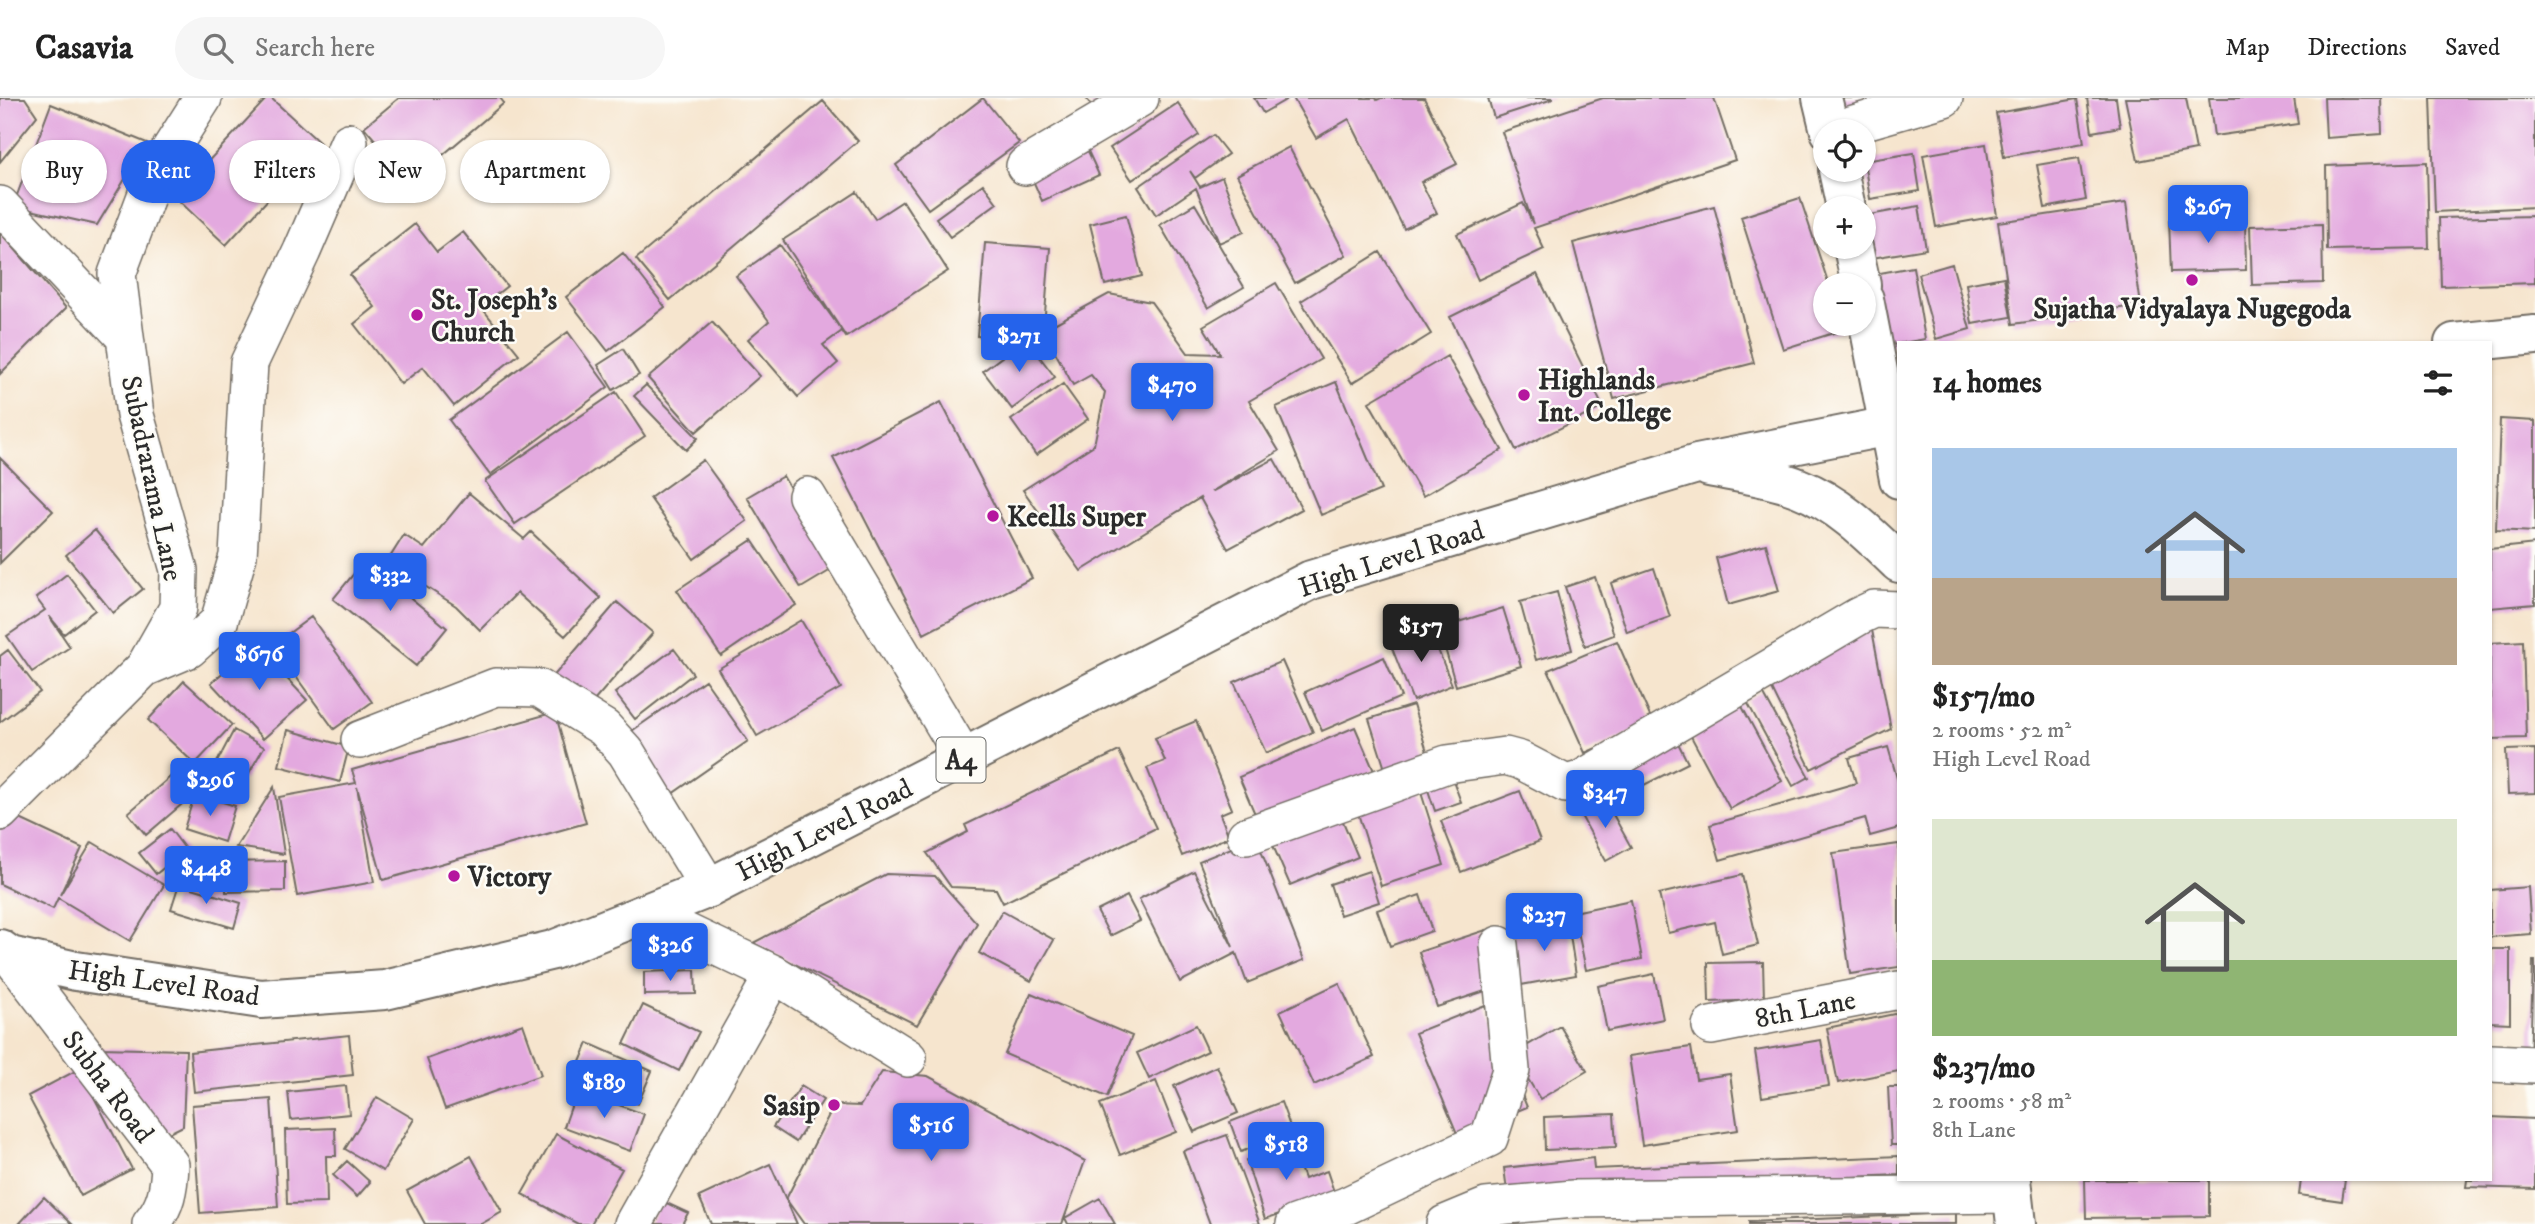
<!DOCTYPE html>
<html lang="en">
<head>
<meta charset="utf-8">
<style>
  :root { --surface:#fff; --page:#f6f6f6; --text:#222; --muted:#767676; --line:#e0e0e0; --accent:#2563eb }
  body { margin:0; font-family:"IM FELL DW Pica",serif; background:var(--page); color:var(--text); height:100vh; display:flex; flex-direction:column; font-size:26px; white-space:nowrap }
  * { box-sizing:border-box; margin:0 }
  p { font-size:23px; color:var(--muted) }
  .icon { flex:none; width:38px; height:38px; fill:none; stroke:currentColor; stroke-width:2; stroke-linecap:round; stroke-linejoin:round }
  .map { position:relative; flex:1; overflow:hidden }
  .side { position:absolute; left:1897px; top:243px; width:595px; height:840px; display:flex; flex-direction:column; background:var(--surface); border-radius:0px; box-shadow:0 2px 5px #0004 }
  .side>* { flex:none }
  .top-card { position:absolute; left:21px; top:42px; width:665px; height:63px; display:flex; gap:14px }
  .buttons { position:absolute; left:1813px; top:21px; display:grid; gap:14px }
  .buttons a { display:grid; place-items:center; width:63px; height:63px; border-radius:50%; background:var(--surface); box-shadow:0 2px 5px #0004; font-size:35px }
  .price { position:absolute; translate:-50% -60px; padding:0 16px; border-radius:7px; background:var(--accent); color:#fff; font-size:23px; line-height:46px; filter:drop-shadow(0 2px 4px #0008) }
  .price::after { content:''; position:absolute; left:50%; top:42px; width:21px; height:16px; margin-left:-10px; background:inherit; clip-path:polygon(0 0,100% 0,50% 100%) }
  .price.current { background:#222; color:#fff }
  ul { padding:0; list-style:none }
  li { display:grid; align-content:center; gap:14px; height:371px; padding:0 35px }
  li span { display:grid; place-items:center; height:217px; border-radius:0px; color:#555 }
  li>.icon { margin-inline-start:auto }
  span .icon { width:126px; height:126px; fill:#fffc; stroke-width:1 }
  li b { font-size:30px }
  h2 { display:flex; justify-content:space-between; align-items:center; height:84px; padding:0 35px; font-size:30px }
  .chip { padding:0 24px; border-radius:32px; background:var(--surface); box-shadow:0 2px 5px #0004; font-size:24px; line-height:63px }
  .chip.current { background:var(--accent); color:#fff }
  header { display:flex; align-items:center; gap:42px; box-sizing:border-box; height:98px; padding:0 35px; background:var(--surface); border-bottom:2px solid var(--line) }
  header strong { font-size:33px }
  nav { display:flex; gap:38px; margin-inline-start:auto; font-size:24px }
  .search { width:490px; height:63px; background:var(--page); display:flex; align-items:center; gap:18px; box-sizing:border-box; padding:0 24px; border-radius:38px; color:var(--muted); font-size:26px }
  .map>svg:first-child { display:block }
  .building { fill:#e3a9df }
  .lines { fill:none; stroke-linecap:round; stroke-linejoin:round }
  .minor-casing { stroke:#726c64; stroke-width:40 }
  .major-casing { stroke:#726c64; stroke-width:42 }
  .highway-casing { stroke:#726c64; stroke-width:42 }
  .minor { stroke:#fff; stroke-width:37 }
  .major { stroke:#fff; stroke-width:38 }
  .highway { stroke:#fff; stroke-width:38 }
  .poi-dot { fill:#b5179e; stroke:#fdfcf7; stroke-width:2.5 }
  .labels { text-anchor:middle; stroke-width:5; stroke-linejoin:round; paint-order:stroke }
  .shield { fill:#fdfcf7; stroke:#6a6a68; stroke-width:2 }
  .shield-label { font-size:26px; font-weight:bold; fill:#2b2b2b }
  .poi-label { font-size:28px; font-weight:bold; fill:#2b2b2b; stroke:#fdfcf7; text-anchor:start }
  .street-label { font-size:28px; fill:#2b2b2b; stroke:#fdfcf7 }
</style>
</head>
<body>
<header>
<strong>Casavia</strong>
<div class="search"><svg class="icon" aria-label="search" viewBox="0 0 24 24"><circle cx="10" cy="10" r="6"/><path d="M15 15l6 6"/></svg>Search here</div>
<nav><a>Map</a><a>Directions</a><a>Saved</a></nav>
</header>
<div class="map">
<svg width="2535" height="1126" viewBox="0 0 2535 1126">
  <rect width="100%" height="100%" fill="#fdfcf7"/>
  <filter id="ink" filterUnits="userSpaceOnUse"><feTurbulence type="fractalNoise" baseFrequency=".0143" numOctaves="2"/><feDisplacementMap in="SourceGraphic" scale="14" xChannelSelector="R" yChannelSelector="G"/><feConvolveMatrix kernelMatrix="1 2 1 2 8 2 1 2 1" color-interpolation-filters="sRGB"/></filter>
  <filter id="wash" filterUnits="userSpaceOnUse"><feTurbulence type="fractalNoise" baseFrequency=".00686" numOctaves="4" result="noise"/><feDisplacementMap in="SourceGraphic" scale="28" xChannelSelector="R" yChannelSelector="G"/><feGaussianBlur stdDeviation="1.57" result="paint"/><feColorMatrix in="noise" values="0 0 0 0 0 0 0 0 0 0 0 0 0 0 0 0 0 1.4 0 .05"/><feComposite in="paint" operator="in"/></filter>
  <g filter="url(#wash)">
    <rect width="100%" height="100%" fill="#f6e5ce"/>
    <g id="blocks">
      <!-- building -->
      <path class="building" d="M0,0H25L37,18L0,64Z
        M267,0H271L320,45L226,147L175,99Z
        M399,0H500L504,5L411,84L364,29Z
        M983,0L1019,45L928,111L896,67Z
        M1086,0H1116L1096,14Z
        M1254,0H1289L1263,15Z
        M1293,0H1376L1377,2L1381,0H1424L1457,66L1421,84L1437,115L1404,131L1349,21L1316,40Z
        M1488,0H1553V1L1494,20Z
        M1603,0H1714L1735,62L1534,130L1544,151L1478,182L1457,136L1523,105L1533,126L1502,34Z
        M1824,0H1905L1828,18Z
        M2087,0H2116L2120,29L2092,34Z
        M2125,0H2186L2196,52L2138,63Z
        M2209,0H2294L2298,26L2214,38Z
        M2324,0H2381L2382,36L2326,40Z
        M2431,0H2535V109L2435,114Z
        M2077,1L2084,45L2004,59L1996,15Z
        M823,3L858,43L670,202L636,161Z
        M1178,5L1199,37L1132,82L1110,50Z
        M51,6L147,45L97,127L13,108Z
        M1213,37L1228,56L1195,80L1190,73L1200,89L1222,79L1244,134L1219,145L1196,90L1156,117L1138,89Z
        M1986,46L1997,118L1936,129L1923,57Z
        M1289,49L1346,157L1295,185L1237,77Z
        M1088,53L1099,77L1042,103L1031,78Z
        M1914,55L1920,93L1870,101L1864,63Z
        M2079,60L2086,102L2045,110L2037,67Z
        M2427,64L2429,150L2327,152L2326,68Z
        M983,86L997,105L950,139L936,120Z
        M857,94L875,121L903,103L948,173L846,239L783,142Z
        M1800,100L1829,187H1825V226H1841L1843,232L1783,251L1741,119Z
        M2126,105L2141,207L2013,226L1998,124Z
        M1195,106L1244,189L1208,210L1160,127Z
        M1714,108L1754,265L1614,301L1573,145Z
        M1919,108L1926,151L1866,161L1864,118Z
        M1126,117L1142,178L1105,187L1090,126Z
        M2535,118V185L2441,188L2439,120Z
        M2245,120L2246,172L2171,174L2169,122Z
        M415,126L437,154L463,134L507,188L481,209L519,256L454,308L423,269L401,286L354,226L375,209L350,177Z
        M2322,126L2323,185L2252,187L2250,128Z
        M0,134L66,210L0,276Z
        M985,145L1050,150L1043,242L977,238Z
        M780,147L842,233L823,247L838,265L798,299L748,241L769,223L736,178Z
        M1380,154L1431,236L1352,285L1301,203Z
        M623,155L665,209L608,253L566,199Z
        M1952,166L1970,231L1936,241L1918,176Z
        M1913,169L1925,241L1881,249L1869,177Z
        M1537,176L1603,309L1516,352L1450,219Z
        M2004,179L2011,219L1972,226L1966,186Z
        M1276,185L1321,261L1249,303L1279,353L1211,394L1274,361L1302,411L1228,451L1200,400L1081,473L1023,392L1094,347L1105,294L1091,277L1073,287L1043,232L1109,196L1151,204L1188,255L1220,256L1203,228Z
        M712,224L760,278L696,334L648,280Z
        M568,234L608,289L490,377L449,322Z
        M1026,241L1055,279L1012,311L983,273Z
        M623,251L639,277L613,292L598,267Z
        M1447,258L1502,352L1423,398L1369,304Z
        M1336,284L1381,392L1321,417L1276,309Z
        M1063,286L1088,321L1036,357L1011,322Z
        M646,287L698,340L686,352L634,298Z
        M616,294L645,338L515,426L485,383Z
        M941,304L1032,480L924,536L833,360Z
        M2500,321L2535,323V434L2496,432Z
        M0,360L53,413L0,465Z
        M703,362L747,423L694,461L650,400Z
        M783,378L836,469L801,490L747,399Z
        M469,395L524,441L531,434L601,500L565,538L517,495L480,532L456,508L387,464L404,437L424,450Z
        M95,432L143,491L113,515L66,457Z
        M752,442L796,507L721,558L677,492Z
        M1766,446L1779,493L1728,507L1716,460Z
        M2535,446V506L2490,510V451Z
        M365,462L447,530L416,568L333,501Z
        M1654,470L1670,519L1627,534L1611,485Z
        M67,476L95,512L64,536L49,518L70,549L32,574L7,538L45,512L36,500Z
        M1595,479L1614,537L1585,548L1565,489Z
        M1557,494L1572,552L1536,562L1520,504Z
        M617,504L653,535L587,611L551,581Z
        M1503,510L1521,568L1456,588L1439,530Z
        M311,519L372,604L334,631L273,547Z
        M801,522L841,590L757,638L718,571Z
        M1429,529L1452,587L1413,603L1390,545Z
        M1872,532L1891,631L1811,671L1768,583Z
        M1617,543L1653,625L1585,655L1548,572Z
        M2523,543L2526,640L2490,641V545Z
        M255,546L307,602L263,641L211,585Z
        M674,551L693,576L635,621L615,595Z
        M8,552L40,594L0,624V558Z
        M1384,559L1401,599L1322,633L1305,594Z
        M1282,563L1313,634L1266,655L1234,584Z
        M705,582L748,643L669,698L626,637Z
        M184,583L232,627L195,666L148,622Z
        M1762,593L1809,679L1793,688L1746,602Z
        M1738,601L1782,683L1730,711L1686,629Z
        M1413,607L1429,660L1386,674L1369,621Z
        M555,614L586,725L383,782L357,689L374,784L297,798L279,699L356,685L352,672Z
        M1196,623L1232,711L1220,716L1229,739L1182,758L1147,670L1165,663L1155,640Z
        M1355,629L1374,673L1258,723L1239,679Z
        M234,632L264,649L245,682L216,666Z
        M288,632L349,649L340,684L279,668Z
        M1676,641L1688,665L1616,701L1603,678Z
        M1888,649L1899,687V730L1870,738L1865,720L1720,762L1710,727L1856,685L1849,660Z
        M2535,651V695L2508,696L2506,652Z
        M1119,653L1156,730L1003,805L996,791L951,789L927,755L968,734L965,727Z
        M176,674L195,695L146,737L128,715Z
        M1451,677L1461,704L1435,713L1426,686Z
        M1418,685L1444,767L1381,788L1355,706Z
        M274,689L284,756L236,749Z
        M1520,693L1540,743L1461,774L1441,723Z
        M195,695L235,708L224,744L184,731Z
        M1605,702L1631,749L1606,763L1580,716Z
        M1336,707L1358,759L1290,787L1268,736Z
        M5,714L82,750L60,797L92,744L164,787L130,843L58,800L53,811L0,786V725Z
        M170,731L186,752L156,776L139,755Z
        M1256,740L1304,862L1247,885L1236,855L1180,884L1139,801L1194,773L1233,849L1199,763Z
        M1899,746V869L1850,876L1833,755Z
        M285,763V793L226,794V764Z
        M1369,773L1379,804L1340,817L1330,786Z
        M886,776L935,778L977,825L917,927L753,845Z
        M1742,777L1758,847L1722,856L1715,824L1668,835L1659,796Z
        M179,786L241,805L234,830L171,811Z
        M2528,789L2531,836L2490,839V792Z
        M1420,797L1432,833L1390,848L1377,812Z
        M1127,798L1140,823L1110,838L1097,813Z
        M1631,802L1642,861L1586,872L1574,814Z
        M1002,813L1054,842L1031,883L979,855Z
        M1568,824L1576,877L1521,887L1511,833Z
        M1486,832L1503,887L1437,909L1419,854Z
        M2490,851H2510V925L2490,924Z
        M2533,863H2535V966H2530Z
        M1763,864L1764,902L1709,904L1708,865Z
        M695,872L696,896L644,897V874Z
        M1654,876L1663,921L1607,933L1598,888Z
        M1339,885L1374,959L1314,987L1280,913Z
        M1031,895L1132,938L1107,999L1005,956Z
        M643,907L699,934L679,973L624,946Z
        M1485,907L1527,1009L1458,1038L1415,935Z
        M1899,915V973L1838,985L1827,930Z
        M523,926L541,977L445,1011L427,961Z
        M1196,927L1208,953L1149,981L1137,955Z
        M1560,928L1587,973L1540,1001L1513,956Z
        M349,937L353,977L194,994L190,954Z
        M1821,942L1829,988L1762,999L1755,953Z
        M588,945L652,973L638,1006L574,978Z
        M1691,949L1696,981L1730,976L1738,1032L1642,1047L1629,958Z
        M99,950L186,952L183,1028L165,1037Z
        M1217,968L1238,1015L1194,1034L1174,988Z
        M79,971L132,1071L81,1098L28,998Z
        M882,974L928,978L1085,1063L1062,1126H804L786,1101L834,1007L860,1008Z
        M1156,983L1176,1034L1120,1057L1100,1006Z
        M346,988L349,1016L291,1022L288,994Z
        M801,988L823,1002L796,1044L773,1029Z
        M1888,989H1899V1047H1891Z
        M577,992L644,1016L630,1053L564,1029Z
        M377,999L414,1021L383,1073L345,1051Z
        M271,1001L278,1109L200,1115L192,1007Z
        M1281,1004L1292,1034L1241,1054L1230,1024Z
        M1614,1016L1616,1049L1545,1052L1544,1019Z
        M2490,1019L2535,1021V1091L2466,1089L2467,1082H2490Z
        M335,1030L336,1058H326L327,1105L287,1106L285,1032Z
        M556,1036L622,1071L591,1126H578L522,1096Z
        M1227,1037L1260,1126H1210L1183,1053Z
        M1292,1046L1304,1081L1327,1073L1335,1097L1265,1121L1246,1062Z
        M471,1058L502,1114L481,1126H425L407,1093Z
        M1899,1058V1077L1590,1090L1508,1100L1504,1070L1593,1060L1594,1071Z
        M347,1063L370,1084L357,1099L333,1077Z
        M770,1066L797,1126H711L699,1099Z
        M2085,1082H2209V1118L2086,1120Z
        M2301,1082H2345L2342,1103L2299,1097Z
        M44,1099L72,1126H19Z
        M1100,1100L1115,1126H1068L1065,1120Z
        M660,1102L688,1115L682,1126H649Z
        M1956,1115V1126H1749V1124Z"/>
    </g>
  </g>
  <g filter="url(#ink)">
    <use href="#blocks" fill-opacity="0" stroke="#726c64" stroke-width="2"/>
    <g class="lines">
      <defs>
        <path id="minor" d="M1830,33L1944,0
          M1025,68L1140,0
          M0,107L125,239
          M807,398L964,660
          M144,570L189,551L219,524L238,458L249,265L302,153L349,44
          M360,642L496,589L539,590L604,630L626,654L709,790
          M0,714L144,570L178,510L179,472L135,317L117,176L154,77L203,0
          M1246,738L1447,666L1505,658L1520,662L1566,686L1580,682L1859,518L1874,511L1899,512
          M646,815L774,876L908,960
          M10,858L170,1067C169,1090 166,1109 151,1126
          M1711,928L1899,892
          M2490,965L2535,967
          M633,1126L774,876
          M1295,1126L1346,1108L1489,1040L1511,972L1499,847
          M1445,1126L1486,1109L1573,1101L2013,1096"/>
        <path id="major" d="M1822,0L1830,33
          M1838,72L1846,110
          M1853,149L1861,187
          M1864,201L1899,381
          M2011,1082L2016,1126"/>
        <path id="highway" d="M2454,245L2535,237
          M1709,369C1737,375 1773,379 1799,390C1838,405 1869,436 1899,465
          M0,851L10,858L76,873L261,901L385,892L553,852L709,790L1311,482L1697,366L1899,326"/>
      </defs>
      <!-- minor casing -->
      <use href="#minor" class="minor-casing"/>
      <!-- major casing -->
      <use href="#major" class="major-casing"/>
      <!-- highway casing -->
      <use href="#highway" class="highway-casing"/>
      <!-- minor -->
      <use href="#minor" class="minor"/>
      <!-- major -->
      <use href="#major" class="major"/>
      <!-- highway -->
      <use href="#highway" class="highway"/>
    </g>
  </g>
  <!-- markers -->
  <g class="poi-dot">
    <circle cx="2192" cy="182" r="7"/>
    <circle cx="417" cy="217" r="7"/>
    <circle cx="1524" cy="297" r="7"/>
    <circle cx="993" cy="418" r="7"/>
    <circle cx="454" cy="778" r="7"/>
    <circle cx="834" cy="1007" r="7"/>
  </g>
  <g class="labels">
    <!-- shield labels -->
    <rect class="shield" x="936.5" y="639.5" width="49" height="45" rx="5"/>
    <g class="shield-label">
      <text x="961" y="671">A4</text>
    </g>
    <!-- poi labels -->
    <g class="poi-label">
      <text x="431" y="211">St. Joseph's<tspan x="431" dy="32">Church</tspan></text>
      <text x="2192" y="220" text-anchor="middle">Sujatha Vidyalaya Nugegoda</text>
      <text x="1538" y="291">Highlands<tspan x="1538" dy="32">Int. College</tspan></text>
      <text x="1007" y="428">Keells Super</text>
      <text x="468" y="788">Victory</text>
      <text x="820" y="1017" text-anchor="end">Sasip</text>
    </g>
    <!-- street labels -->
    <g class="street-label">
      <text transform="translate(153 380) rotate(78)" y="10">Subadrarama Lane</text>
      <text transform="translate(1391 460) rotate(-18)" y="10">High Level Road</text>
      <text transform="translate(824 731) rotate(-27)" y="10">High Level Road</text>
      <text transform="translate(164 884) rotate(8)" y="10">High Level Road</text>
      <text transform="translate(1805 910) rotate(-11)" y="10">8th Lane</text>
      <text transform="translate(109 988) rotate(53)" y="10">Subha Road</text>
    </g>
  </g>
</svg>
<div class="buttons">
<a><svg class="icon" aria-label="locate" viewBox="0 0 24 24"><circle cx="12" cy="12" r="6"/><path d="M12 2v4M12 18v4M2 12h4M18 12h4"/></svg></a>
<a>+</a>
<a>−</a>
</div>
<b class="price" style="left:2208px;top:147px">$267</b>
<b class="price" style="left:1019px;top:276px">$271</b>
<b class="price" style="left:1172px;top:325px">$470</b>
<b class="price" style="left:390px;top:515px">$332</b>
<b class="price current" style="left:1421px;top:566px">$157</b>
<b class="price" style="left:259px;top:594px">$676</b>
<b class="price" style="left:210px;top:720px">$296</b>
<b class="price" style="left:1605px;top:732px">$347</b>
<b class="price" style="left:206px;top:808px">$448</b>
<b class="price" style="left:1544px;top:855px">$237</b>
<b class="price" style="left:670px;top:885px">$326</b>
<b class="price" style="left:604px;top:1022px">$189</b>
<b class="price" style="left:931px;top:1065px">$516</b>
<b class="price" style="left:1286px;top:1084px">$518</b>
<div class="top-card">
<a class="chip">Buy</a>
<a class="chip current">Rent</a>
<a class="chip">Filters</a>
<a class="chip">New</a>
<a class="chip">Apartment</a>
</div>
<section class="side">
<h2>14 homes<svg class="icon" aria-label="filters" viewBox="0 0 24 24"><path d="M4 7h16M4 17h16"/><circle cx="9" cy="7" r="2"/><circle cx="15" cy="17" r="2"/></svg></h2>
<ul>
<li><span style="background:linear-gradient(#a9c7e8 60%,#b9a48a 0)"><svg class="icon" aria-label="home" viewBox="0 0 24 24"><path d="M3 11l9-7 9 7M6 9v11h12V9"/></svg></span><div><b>$157/mo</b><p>2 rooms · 52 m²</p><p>High Level Road</p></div></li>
<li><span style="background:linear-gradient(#dfe7d0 65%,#8fb573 0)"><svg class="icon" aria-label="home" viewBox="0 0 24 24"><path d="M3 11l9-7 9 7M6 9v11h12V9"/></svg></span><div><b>$237/mo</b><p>2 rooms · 58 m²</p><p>8th Lane</p></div></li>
</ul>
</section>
</div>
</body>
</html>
